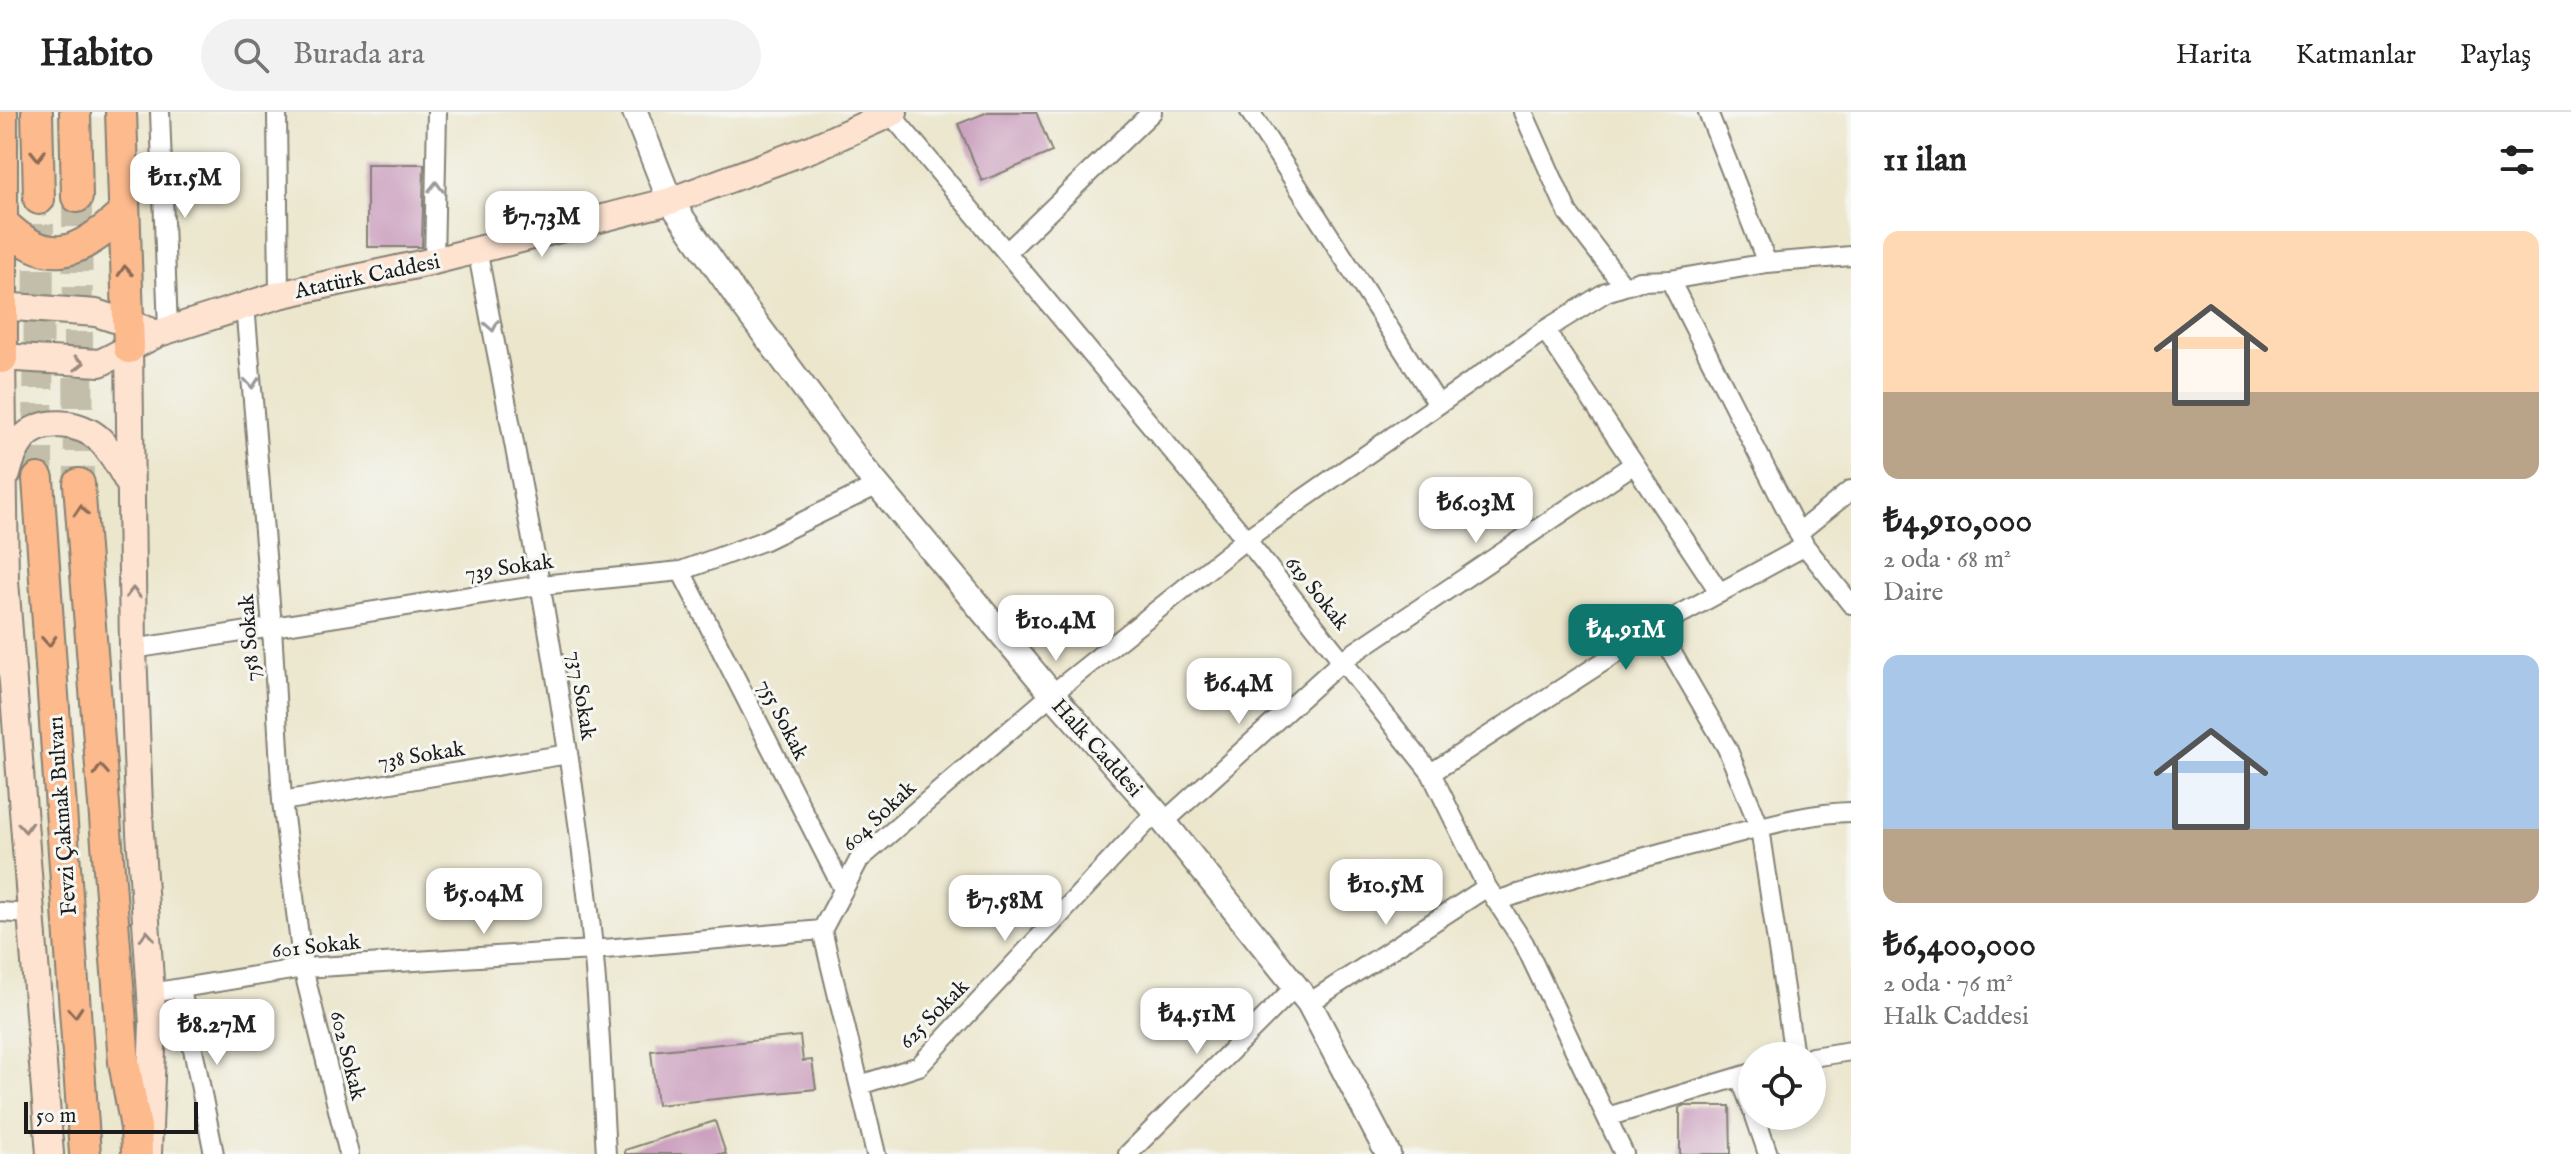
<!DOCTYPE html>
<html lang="tr">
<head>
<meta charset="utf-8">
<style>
  :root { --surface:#fff; --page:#f2f2f2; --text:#222; --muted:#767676; --line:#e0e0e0; --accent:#0f766e }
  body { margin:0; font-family:"IM FELL English",serif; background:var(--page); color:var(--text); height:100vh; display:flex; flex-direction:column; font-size:30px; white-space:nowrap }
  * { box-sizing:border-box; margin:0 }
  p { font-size:26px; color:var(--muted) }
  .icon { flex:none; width:44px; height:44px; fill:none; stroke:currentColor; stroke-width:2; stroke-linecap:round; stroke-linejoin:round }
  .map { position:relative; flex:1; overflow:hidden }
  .details { display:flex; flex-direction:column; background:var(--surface); width:720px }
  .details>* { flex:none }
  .fabs { position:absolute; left:1738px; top:930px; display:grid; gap:16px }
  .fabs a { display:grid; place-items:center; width:88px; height:88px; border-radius:50%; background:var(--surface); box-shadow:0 4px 12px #0003; font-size:40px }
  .scale { position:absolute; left:24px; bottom:20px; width:174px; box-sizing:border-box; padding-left:8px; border:4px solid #1c1c1c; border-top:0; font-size:22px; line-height:28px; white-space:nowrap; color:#1c1c1c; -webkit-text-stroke:6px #f6f6f2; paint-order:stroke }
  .price { position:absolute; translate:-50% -68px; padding:0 18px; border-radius:16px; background:#fff; color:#222; font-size:26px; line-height:52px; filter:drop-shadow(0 2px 4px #0008) }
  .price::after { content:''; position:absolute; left:50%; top:48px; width:24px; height:18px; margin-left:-12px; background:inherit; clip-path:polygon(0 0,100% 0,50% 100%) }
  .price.selected { background:var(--accent); color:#fff }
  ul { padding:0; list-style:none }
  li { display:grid; align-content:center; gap:16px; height:424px; padding:0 32px }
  li span { display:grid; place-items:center; height:248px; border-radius:16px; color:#555 }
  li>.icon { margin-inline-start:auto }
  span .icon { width:144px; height:144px; fill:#fffc; stroke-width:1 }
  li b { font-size:34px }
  h2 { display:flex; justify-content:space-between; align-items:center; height:96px; padding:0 32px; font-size:34px }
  header { display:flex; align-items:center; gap:48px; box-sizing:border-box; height:112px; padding:0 40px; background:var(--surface); border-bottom:2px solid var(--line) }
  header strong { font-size:38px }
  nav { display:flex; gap:44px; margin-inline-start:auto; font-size:28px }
  .search { width:560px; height:72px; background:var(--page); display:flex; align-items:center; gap:20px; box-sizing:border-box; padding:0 28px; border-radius:44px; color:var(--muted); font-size:30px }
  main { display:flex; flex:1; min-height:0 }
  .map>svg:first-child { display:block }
  .building { fill:#c798ba }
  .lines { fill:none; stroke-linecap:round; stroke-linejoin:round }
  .primary-tunnel { stroke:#c2bea9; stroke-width:30; stroke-dasharray:30 15; stroke-linecap:butt }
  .minor-casing { stroke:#848174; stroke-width:22 }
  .tertiary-casing { stroke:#848174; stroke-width:28 }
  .secondary-casing { stroke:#848174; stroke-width:30 }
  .primary-casing { stroke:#848174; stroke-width:34 }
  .minor { stroke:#fff; stroke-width:18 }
  .tertiary { stroke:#fff; stroke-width:24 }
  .secondary { stroke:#fee3d1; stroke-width:26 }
  .primary { stroke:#fcba8d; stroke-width:30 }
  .oneway { stroke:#8c6b54 }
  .oneway2 { stroke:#999 }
  .oneway3 { stroke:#988980 }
  .labels { text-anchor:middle; stroke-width:6; stroke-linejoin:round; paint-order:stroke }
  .street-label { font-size:22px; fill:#1c1c1c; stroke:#f6f6f2 }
</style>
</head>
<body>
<header>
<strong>Habito</strong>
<div class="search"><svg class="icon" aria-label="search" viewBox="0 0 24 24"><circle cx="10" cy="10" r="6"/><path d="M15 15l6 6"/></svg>Burada ara</div>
<nav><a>Harita</a><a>Katmanlar</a><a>Paylaş</a></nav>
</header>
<main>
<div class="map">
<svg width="1851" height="1042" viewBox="0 0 1851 1042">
  <rect width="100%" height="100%" fill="#f6f6f2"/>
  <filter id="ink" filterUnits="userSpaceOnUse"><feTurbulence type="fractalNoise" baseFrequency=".0125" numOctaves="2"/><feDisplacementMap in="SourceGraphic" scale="16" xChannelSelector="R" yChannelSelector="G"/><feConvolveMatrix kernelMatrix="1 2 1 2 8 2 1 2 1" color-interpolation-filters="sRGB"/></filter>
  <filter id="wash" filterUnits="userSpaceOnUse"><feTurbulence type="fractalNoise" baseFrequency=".006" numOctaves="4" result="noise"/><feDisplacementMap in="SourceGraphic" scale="32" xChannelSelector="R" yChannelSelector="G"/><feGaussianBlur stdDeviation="1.8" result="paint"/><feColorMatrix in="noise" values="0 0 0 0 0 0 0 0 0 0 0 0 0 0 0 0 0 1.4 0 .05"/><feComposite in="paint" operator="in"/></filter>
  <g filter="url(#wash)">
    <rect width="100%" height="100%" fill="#ebe6cc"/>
    <g id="blocks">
      <!-- building -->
      <path class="building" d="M988,0H1036L1052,40L982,69L958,12Z
        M367,52H424L422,135H367Z
        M800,924L803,949L812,948L816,977L657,993L651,939Z
        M1683,994H1730L1731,1042H1680V996Z
        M715,1009L726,1042H625V1038Z"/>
    </g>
  </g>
  <g filter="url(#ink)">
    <use href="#blocks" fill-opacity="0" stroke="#848174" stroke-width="2"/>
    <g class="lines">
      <!-- primary-tunnel -->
      <path class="primary-tunnel" d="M77,85L79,372
        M38,367L39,87"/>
      <defs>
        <path id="minor" d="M160,0L168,218
          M277,0L279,183
          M889,0L1246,427L1431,661L1487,775L1524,831L1624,1042
          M1250,0L1438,292
          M1523,0L1568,101L1624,174
          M1708,0L1767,151
          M477,137C521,369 569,601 593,836C600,905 602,974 606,1042
          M1007,140L1152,0
          M434,149L437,0
          M1670,168L1805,434L1851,492
          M245,193L272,515L282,689L303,856L349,1042
          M1545,218L1720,481
          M1798,421L1851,378
          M681,459L843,777
          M1657,515L1727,636L1760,716L1794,944
          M133,537L541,473L681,459L763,429L878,373
          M1431,661L1657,515L1805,434
          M282,689L568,642
          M1164,710L1343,548L1634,352
          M1496,789C1568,766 1640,746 1714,727C1759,716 1804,701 1851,700
          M0,800L32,802
          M181,877L214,1042
          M151,881L303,856L593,838L822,818
          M1309,891L1487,775
          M1812,945L1851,939
          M1740,965L1752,997
          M860,973L919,954L1156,700
          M1755,1004L1768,1042
          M1607,1005L1752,961
          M876,1042L822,818L859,748L1052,582L1246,427L1545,218L1606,180L1640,169L1670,168L1767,151L1851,144
          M1128,1042L1295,875"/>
        <path id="tertiary" d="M635,0L670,89L742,192L865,358L1052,582L1156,700L1309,891L1388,1042"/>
        <path id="secondary" d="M0,194L96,201L148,218
          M129,236L133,537L140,721L153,912L148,1042
          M0,245L100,251L159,221L279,183L434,149L670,89L813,36L894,0
          M2,246L5,469L50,1042
          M7,362C10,350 14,338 22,328C39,305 81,309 100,328C113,341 122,359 131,375"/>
        <path id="primary" d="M37,0L39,87
          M75,0L77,85
          M121,0L129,236
          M1,109C48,157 77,143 123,102
          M2,246V0
          M38,367L85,1042
          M79,372L124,950L136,1016L137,1042"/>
      </defs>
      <!-- minor casing -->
      <use href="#minor" class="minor-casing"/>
      <!-- tertiary casing -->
      <use href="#tertiary" class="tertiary-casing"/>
      <!-- secondary casing -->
      <use href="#secondary" class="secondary-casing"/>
      <!-- primary casing -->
      <use href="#primary" class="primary-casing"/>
      <!-- minor -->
      <use href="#minor" class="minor"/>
      <!-- tertiary -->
      <use href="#tertiary" class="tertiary"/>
      <!-- secondary -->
      <use href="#secondary" class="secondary"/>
      <!-- primary -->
      <use href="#primary" class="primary"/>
    </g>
    <!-- one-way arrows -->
    <defs><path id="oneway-chevron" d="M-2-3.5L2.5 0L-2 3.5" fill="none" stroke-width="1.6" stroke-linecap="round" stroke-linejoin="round" transform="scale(2)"/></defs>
    <g class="oneway">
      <use href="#oneway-chevron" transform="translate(38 43) rotate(89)"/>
      <use href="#oneway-chevron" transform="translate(125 159) rotate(-93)"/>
      <use href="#oneway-chevron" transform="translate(81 399) rotate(-94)"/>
      <use href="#oneway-chevron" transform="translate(49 529) rotate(86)"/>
      <use href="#oneway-chevron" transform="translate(101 658) rotate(-94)"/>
      <use href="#oneway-chevron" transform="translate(75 900) rotate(86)"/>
    </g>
    <g class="oneway2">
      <use href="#oneway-chevron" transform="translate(436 75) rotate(-89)"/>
      <use href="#oneway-chevron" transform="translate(492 214) rotate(79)"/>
      <use href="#oneway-chevron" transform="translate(252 271) rotate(85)"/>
    </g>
    <g class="oneway3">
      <use href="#oneway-chevron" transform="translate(79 251) rotate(1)"/>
      <use href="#oneway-chevron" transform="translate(133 481) rotate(-90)"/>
      <use href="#oneway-chevron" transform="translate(25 715) rotate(86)"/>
      <use href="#oneway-chevron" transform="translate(147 824) rotate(-94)"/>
    </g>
  </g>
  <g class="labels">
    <!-- street labels -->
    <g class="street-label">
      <text transform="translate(367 163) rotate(-12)" y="8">Atatürk Caddesi</text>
      <text transform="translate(509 454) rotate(-8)" y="8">739 Sokak</text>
      <text transform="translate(1318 480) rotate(51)" y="8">619 Sokak</text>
      <text transform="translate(248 526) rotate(-94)" y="8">758 Sokak</text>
      <text transform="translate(583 583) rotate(81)" y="8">737 Sokak</text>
      <text transform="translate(784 607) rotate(63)" y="8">755 Sokak</text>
      <text transform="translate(1098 635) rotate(48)" y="8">Halk Caddesi</text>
      <text transform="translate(421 642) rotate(-9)" y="8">738 Sokak</text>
      <text transform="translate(878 703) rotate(-43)" y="8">604 Sokak</text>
      <text transform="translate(61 704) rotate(-94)" y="8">Fevzi Çakmak Bulvarı</text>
      <text transform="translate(316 833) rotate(-6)" y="8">601 Sokak</text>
      <text transform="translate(933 901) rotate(-45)" y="8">625 Sokak</text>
      <text transform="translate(349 943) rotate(76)" y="8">602 Sokak</text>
    </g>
  </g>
</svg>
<div class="fabs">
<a><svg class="icon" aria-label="locate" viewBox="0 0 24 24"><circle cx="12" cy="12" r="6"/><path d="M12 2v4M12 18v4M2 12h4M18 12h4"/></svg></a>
</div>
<div class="scale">50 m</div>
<b class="price" style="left:185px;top:108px">₺11.5M</b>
<b class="price" style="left:542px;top:147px">₺7.73M</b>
<b class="price" style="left:1476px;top:433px">₺6.03M</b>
<b class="price" style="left:1056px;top:551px">₺10.4M</b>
<b class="price selected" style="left:1626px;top:560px">₺4.91M</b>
<b class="price" style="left:1239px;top:614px">₺6.4M</b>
<b class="price" style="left:1386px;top:815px">₺10.5M</b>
<b class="price" style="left:484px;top:824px">₺5.04M</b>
<b class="price" style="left:1005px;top:831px">₺7.58M</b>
<b class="price" style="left:1197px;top:944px">₺4.51M</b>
<b class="price" style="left:217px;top:955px">₺8.27M</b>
</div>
<section class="details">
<h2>11 ilan<svg class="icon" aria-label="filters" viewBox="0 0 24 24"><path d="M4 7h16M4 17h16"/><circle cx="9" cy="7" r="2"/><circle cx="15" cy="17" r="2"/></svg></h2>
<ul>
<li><span style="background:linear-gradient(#ffd9b3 65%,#b9a48a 0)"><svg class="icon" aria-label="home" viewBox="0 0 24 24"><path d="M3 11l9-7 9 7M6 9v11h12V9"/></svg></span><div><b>₺4,910,000</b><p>2 oda · 68 m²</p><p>Daire</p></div></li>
<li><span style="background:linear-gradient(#a9c7e8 70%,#b9a48a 0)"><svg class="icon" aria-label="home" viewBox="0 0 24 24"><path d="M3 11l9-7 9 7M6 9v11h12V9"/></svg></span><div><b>₺6,400,000</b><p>2 oda · 76 m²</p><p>Halk Caddesi</p></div></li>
</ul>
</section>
</main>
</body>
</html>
